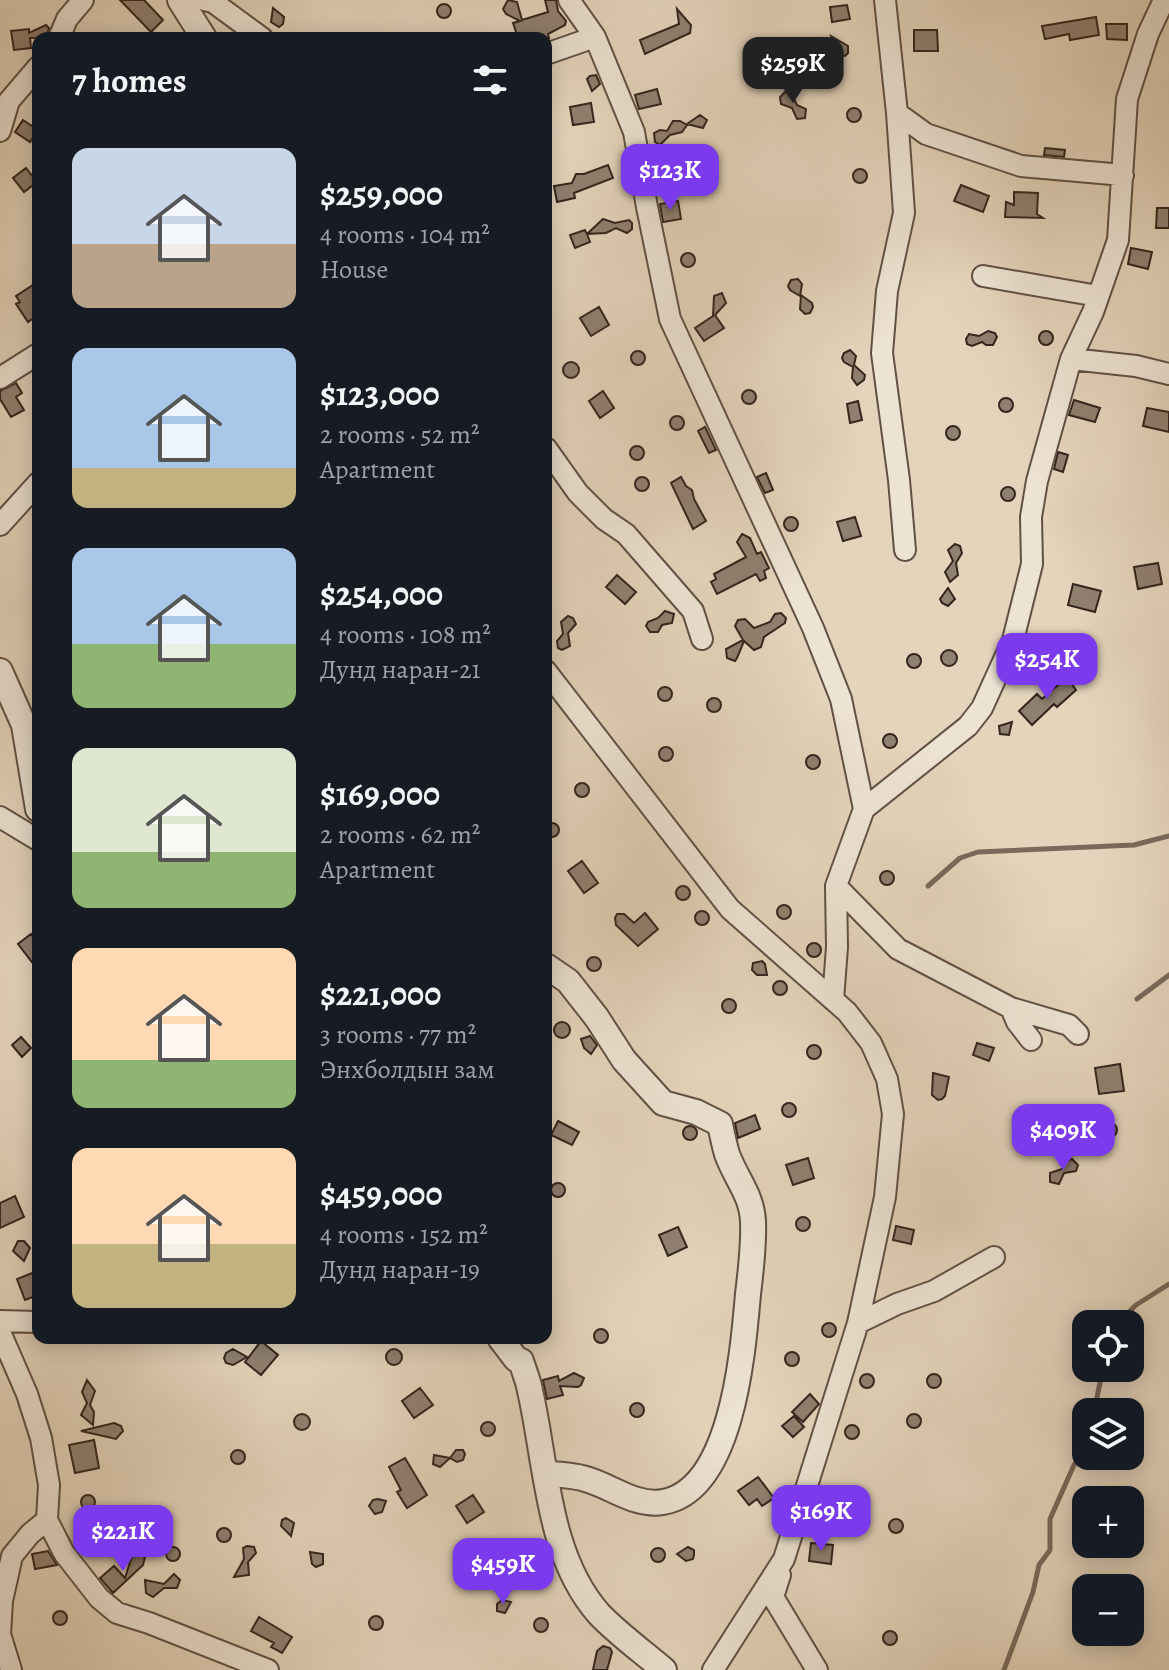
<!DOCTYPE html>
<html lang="en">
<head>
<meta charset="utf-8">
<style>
  :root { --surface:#171b24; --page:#20242c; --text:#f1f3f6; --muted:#9ea1a6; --accent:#7c3aed }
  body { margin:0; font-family:Alegreya,serif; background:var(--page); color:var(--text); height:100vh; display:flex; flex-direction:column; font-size:30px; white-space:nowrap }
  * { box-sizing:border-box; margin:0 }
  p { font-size:26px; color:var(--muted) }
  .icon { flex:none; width:44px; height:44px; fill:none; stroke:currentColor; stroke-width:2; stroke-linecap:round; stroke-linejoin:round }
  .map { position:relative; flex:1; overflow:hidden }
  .drawer { position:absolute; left:32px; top:32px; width:520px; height:1312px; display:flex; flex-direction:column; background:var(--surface); border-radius:16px; box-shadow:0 4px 20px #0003 }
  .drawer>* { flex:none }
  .controls { position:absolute; left:1072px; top:1310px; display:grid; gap:16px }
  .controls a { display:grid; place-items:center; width:72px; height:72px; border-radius:16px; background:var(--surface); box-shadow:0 4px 20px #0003; font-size:40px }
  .price { position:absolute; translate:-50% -68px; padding:0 18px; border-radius:16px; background:var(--accent); color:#fff; font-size:26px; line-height:52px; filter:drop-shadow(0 2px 4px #0008) }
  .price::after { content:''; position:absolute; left:50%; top:48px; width:24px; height:18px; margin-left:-12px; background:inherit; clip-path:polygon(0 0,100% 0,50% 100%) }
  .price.current { background:#222; color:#fff }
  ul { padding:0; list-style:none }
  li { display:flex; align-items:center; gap:24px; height:200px; padding:0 40px }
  li span { display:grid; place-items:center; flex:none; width:224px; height:160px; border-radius:16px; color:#555 }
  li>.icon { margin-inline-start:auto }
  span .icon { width:96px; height:96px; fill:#fffc; stroke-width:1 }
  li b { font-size:34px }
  h2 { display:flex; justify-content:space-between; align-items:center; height:96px; padding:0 40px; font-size:34px }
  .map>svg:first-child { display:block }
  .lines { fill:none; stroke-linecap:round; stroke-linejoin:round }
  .stream { stroke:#7a6a5c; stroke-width:5 }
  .building { fill:#908070; stroke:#35251e; stroke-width:2 }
  .minor-casing { stroke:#615145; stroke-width:24 }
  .tertiary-casing { stroke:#615145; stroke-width:28 }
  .minor { stroke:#ede3d3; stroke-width:20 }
  .tertiary { stroke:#ede3d3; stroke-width:24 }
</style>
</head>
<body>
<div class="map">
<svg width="1169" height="1670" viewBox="0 0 1169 1670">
  <rect width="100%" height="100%" fill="#e4d4bb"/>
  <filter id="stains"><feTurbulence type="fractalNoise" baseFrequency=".0025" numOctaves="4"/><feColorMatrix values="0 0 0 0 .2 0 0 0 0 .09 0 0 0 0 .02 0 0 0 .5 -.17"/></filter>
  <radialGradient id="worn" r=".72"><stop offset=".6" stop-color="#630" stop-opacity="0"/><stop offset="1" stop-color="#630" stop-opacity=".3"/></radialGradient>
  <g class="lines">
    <!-- stream -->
    <path class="stream" d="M928,886L960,858L978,852L1134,845L1169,836
      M1137,999L1169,975
      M1117,1324L1136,1305L1169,1284
      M1094,1412L1103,1368
      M1004,1670L1033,1592L1039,1565L1050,1550V1519L1074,1465L1086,1448"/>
  </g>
  <!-- building -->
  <path class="building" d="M120,0H144L163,20L151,32Z
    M508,0L517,2L522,20L548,12L545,0H556L558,11L566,21L565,25L548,34L549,38H518L513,23L520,21L506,14L503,9Z
    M437 11a7 7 0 1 1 14 0a7 7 0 1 1-14 0Z
    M847,5L850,19L832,22L830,7Z
    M273,8L284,17L283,24L279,27L271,22Z
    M677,9L691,25L690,33L645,54L640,40L679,24Z
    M1096,17L1099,35L1070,40L1069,34L1045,39L1042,26Z
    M1106,24H1127V40L1107,39Z
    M46,25L49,28L46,38H30L31,48L14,50L11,31L29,29V33Z
    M914,30H937L938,51H914Z
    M831,36L848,46V53L845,56L836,54Z
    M596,75L600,84L592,91L587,79L590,76Z
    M657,89L661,104L639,109L635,95Z
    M785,92L791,93L797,105L806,109L805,118L797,119L792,108L781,104L780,97Z
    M591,103L594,122L573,125L570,107Z
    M847 115a7 7 0 1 1 14 0a7 7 0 1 1-14 0Z
    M700,115L707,120L703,128L687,124Z
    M23,120L38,130L30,142L15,132Z
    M673,121H680L687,125L682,132L670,135L660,145L655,142L654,133L660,130L667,131Z
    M1045,148L1065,150L1064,157L1044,155Z
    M608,165L613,178L574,193L575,198L557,202L554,186L572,183L576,174H584Z
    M26,168L37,182L24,192L13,178Z
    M853 176a7 7 0 1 1 14 0a7 7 0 1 1-14 0Z
    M961,185L989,196L983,212L954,201Z
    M1014,192L1038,193L1037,214L1043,218L1005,217L1006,202L1014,205Z
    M678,201L681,219L663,222L660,204Z
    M1157,208H1169V228H1156Z
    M603,219L615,223L629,220L632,223V229L627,233L616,228L606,233L587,234L590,242L575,248L570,235L585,230L587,234Z
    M1131,248L1152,252L1148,269L1128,264Z
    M681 260a7 7 0 1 1 14 0a7 7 0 1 1-14 0Z
    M798,279L802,284L800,296L790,290L788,286L791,280Z
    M33,285L38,293V315L28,322L16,304L20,302L16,296Z
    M722,293L726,303L715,315L724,328L704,341L695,328L713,316L714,296Z
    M801,295L812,303L813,307L810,313L805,314L800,309Z
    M599,307L609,325L591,336L580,318Z
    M1039 338a7 7 0 1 1 14 0a7 7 0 1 1-14 0Z
    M988,331L995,333L997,337L993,345H986L982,342L972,346L967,344L966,339L969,334L979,336Z
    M850,350L856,356L854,365L865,375L864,380L857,385L852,378L853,367L844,362L842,358L844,353Z
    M631 358a7 7 0 1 1 14 0a7 7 0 1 1-14 0Z
    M563 370a8 8 0 1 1 16 0a8 8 0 1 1-16 0Z
    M16,383L22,393L16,397L24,410L11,417L0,399V391Z
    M742 397a7 7 0 1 1 14 0a7 7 0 1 1-14 0Z
    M603,391L614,408L600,418L589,401Z
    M999 405a7 7 0 1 1 14 0a7 7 0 1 1-14 0Z
    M1074,400L1100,408L1095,422L1069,415Z
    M858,401L862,420L850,423L847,404Z
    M1147,408L1169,412V432L1143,426Z
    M670 423a7 7 0 1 1 14 0a7 7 0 1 1-14 0Z
    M946 433a7 7 0 1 1 14 0a7 7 0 1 1-14 0Z
    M705,427L716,450L709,453L698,431Z
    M630 453a7 7 0 1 1 14 0a7 7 0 1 1-14 0Z
    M1058,452L1068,455L1063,472L1054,469Z
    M766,473L773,490L765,493L757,477Z
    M635 484a7 7 0 1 1 14 0a7 7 0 1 1-14 0Z
    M681,477L686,486L692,490L694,499L706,521L693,529L671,483Z
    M1001 494a7 7 0 1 1 14 0a7 7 0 1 1-14 0Z
    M784 524a7 7 0 1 1 14 0a7 7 0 1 1-14 0Z
    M855,517L861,536L843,541L837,522Z
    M742,534L750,538L757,554L761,552L769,568L764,571L766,578L760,581L756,574L717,594L711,582L716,579L714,574L746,557L737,542Z
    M955,544L960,546L962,553L956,563L958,575L950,582L945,572L953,561L948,550Z
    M1158,563L1162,584L1138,589L1134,567Z
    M617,575L636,592L625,604L606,587Z
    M1073,584L1101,591L1095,612L1068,605Z
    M948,588L955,599L948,606L942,603L940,599Z
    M665,611L674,614L672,623L662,625L658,632H650L646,626L648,622L658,618Z
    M781,613L786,618L785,623L764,637L761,647L754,650L744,641L737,658L735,661L727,658L726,649L743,640L735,626L738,620L745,619L754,628L770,622L775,614Z
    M568,616L573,618L576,624L568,633L570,646L562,650L558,648L557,641L563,634L561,622Z
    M941 658a8 8 0 1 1 16 0a8 8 0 1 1-16 0Z
    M907 661a7 7 0 1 1 14 0a7 7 0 1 1-14 0Z
    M1067,677L1076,690L1057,707L1054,704L1032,725L1019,711L1037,694L1042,699Z
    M658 694a7 7 0 1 1 14 0a7 7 0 1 1-14 0Z
    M707 705a7 7 0 1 1 14 0a7 7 0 1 1-14 0Z
    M1012,722L1009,735L1000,734L999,726Z
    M883 741a7 7 0 1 1 14 0a7 7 0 1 1-14 0Z
    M659 754a7 7 0 1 1 14 0a7 7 0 1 1-14 0Z
    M806 762a7 7 0 1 1 14 0a7 7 0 1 1-14 0Z
    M575 790a7 7 0 1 1 14 0a7 7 0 1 1-14 0Z
    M545 830a7 7 0 1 1 14 0a7 7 0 1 1-14 0Z
    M582,861L598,883L584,893L568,871Z
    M880 878a7 7 0 1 1 14 0a7 7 0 1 1-14 0Z
    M676 893a7 7 0 1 1 14 0a7 7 0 1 1-14 0Z
    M777 912a7 7 0 1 1 14 0a7 7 0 1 1-14 0Z
    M695 918a7 7 0 1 1 14 0a7 7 0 1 1-14 0Z
    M645,913L658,929L638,946L616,925L615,918L617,914H624L634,923Z
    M31,934L38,943V970L18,944Z
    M807 950a7 7 0 1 1 14 0a7 7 0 1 1-14 0Z
    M587 964a7 7 0 1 1 14 0a7 7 0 1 1-14 0Z
    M762,961L765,964L767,975H757L752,970L753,963Z
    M773 988a7 7 0 1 1 14 0a7 7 0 1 1-14 0Z
    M722 1006a7 7 0 1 1 14 0a7 7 0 1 1-14 0Z
    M554 1030a8 8 0 1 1 16 0a8 8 0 1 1-16 0Z
    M590,1036L597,1045L591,1054L584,1048L581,1039Z
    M21,1037L31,1048L22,1057L12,1045Z
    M977,1043L994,1048L989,1061L973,1055Z
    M807 1052a7 7 0 1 1 14 0a7 7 0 1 1-14 0Z
    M1120,1064L1124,1091L1099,1094L1095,1068Z
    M933,1073L949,1077L945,1096L942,1099L938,1100L932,1095Z
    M782 1110a7 7 0 1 1 14 0a7 7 0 1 1-14 0Z
    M755,1115L760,1129L738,1138L735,1123Z
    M558,1121L579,1132L572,1145L551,1135Z
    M1103 1130a7 7 0 1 1 14 0a7 7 0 1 1-14 0Z
    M683 1133a7 7 0 1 1 14 0a7 7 0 1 1-14 0Z
    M808,1158L814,1178L793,1185L786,1165Z
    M1072,1159L1078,1165L1076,1171L1064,1173L1059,1184L1050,1182V1173L1062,1169L1067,1161Z
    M551 1190a7 7 0 1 1 14 0a7 7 0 1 1-14 0Z
    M15,1196L24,1217L0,1228V1203Z
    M796 1224a7 7 0 1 1 14 0a7 7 0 1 1-14 0Z
    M896,1226L914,1230L911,1244L893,1240Z
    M678,1227L687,1247L668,1256L659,1235Z
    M18,1241H24L30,1248L24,1261L13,1251Z
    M35,1272L38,1295L25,1300L17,1279Z
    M822 1330a7 7 0 1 1 14 0a7 7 0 1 1-14 0Z
    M594 1336a7 7 0 1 1 14 0a7 7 0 1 1-14 0Z
    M261,1341L278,1355L261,1375L245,1362Z
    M386 1357a8 8 0 1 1 16 0a8 8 0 1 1-16 0Z
    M233,1349L247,1357L233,1365L226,1363L224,1358L226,1353Z
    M785 1359a7 7 0 1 1 14 0a7 7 0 1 1-14 0Z
    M574,1373L584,1378L581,1385L578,1387L560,1386L563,1395L547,1399L543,1380L558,1376L559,1381Z
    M927 1381a7 7 0 1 1 14 0a7 7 0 1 1-14 0Z
    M860 1381a7 7 0 1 1 14 0a7 7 0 1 1-14 0Z
    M87,1380L95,1391L90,1405L94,1412L93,1425L81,1415L87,1403L82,1392Z
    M420,1388L433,1405L414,1418L402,1401Z
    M810,1394L819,1404L803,1422L792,1412Z
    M630 1410a7 7 0 1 1 14 0a7 7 0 1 1-14 0Z
    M907 1421a7 7 0 1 1 14 0a7 7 0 1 1-14 0Z
    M294 1422a8 8 0 1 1 16 0a8 8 0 1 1-16 0Z
    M794,1416L804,1427L793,1437L782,1426Z
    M481 1429a7 7 0 1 1 14 0a7 7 0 1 1-14 0Z
    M114,1423L121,1426L123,1431L116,1439L81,1431Z
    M845 1432a7 7 0 1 1 14 0a7 7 0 1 1-14 0Z
    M94,1440L99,1468L75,1473L69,1445Z
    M456,1450H463L465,1454L463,1460L457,1462L450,1458L440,1467L433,1464L434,1455L450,1458Z
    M231 1457a7 7 0 1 1 14 0a7 7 0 1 1-14 0Z
    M405,1458L427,1495L407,1508L397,1492L401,1490L389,1467Z
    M758,1477L774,1498L762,1506L757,1499L749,1505L738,1491Z
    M81 1502a7 7 0 1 1 14 0a7 7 0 1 1-14 0Z
    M473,1495L484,1512L467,1523L456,1506Z
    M378,1499L386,1501L382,1512L375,1514L369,1506L373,1500Z
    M141 1514a7 7 0 1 1 14 0a7 7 0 1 1-14 0Z
    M286,1518L294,1523L291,1536L281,1526L282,1520Z
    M889 1526a7 7 0 1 1 14 0a7 7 0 1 1-14 0Z
    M217 1535a7 7 0 1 1 14 0a7 7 0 1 1-14 0Z
    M811,1543L833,1545L831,1564L809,1561Z
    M247,1546L254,1547L256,1553L248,1562L249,1575L234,1577L244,1559L243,1548Z
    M688,1547L694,1550V1555L693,1559L686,1561L677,1554Z
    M166 1554a7 7 0 1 1 14 0a7 7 0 1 1-14 0Z
    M651 1555a7 7 0 1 1 14 0a7 7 0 1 1-14 0Z
    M48,1551L57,1565L35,1569L32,1554Z
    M498,1551L503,1556L502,1563L496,1565L489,1563L492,1556Z
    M138,1552L145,1557L143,1565L113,1593L100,1578L114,1566L125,1578L132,1556Z
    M310,1552L323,1554V1564L316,1567L312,1564Z
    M475,1570H483V1580L477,1584L470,1578L472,1572Z
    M174,1574L180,1580L177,1588H164L153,1597L146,1593L145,1580L164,1584Z
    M502,1600L511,1602L505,1613L497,1611V1604Z
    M53 1618a7 7 0 1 1 14 0a7 7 0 1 1-14 0Z
    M369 1623a7 7 0 1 1 14 0a7 7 0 1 1-14 0Z
    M259,1617L292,1637L282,1653L271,1647L274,1643L251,1631Z
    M534 1625a7 7 0 1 1 14 0a7 7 0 1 1-14 0Z
    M883 1638a7 7 0 1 1 14 0a7 7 0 1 1-14 0Z
    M603,1646L610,1648L612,1652L607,1670H593L597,1651Z"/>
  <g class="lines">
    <defs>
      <path id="minor" d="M204,0L213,2L262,38
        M569,0L595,37L634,132L647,207L670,319L813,628L841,699L864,809
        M885,0L897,113L926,134L1021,166L1123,175
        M59,38L67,19L83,0
        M546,54L595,37
        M897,113L904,213L887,291L882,353L899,480L905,550
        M0,131L9,101L38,67
        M983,276L1098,296
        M1071,359L1136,366L1169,374
        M0,378L38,354
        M546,448L578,493L604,519L626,534L693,611L702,639
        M0,525L38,483
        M546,671L730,909L847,1012L871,1043L887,1079L893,1114L885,1197L858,1323L784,1559L713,1670
        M0,817L38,840
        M836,886L898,949L1011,1008L1017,1022L1031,1040
        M833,1000L837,947L836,886L864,809L968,726L982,708L1013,640L1032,564L1031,517L1037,481L1071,359L1093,312L1118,240L1127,99L1148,34L1164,0
        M1011,1008L1069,1025L1078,1034
        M0,1321L38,1322
        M858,1323L897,1304L934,1291L994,1257
        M0,1332L27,1394L41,1438L49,1485L47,1520L64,1553L99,1598L117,1613L149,1623L268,1670
        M780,1575L773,1597L817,1670
        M11,1670L0,1634L2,1601L12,1556L30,1534L47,1520"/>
      <path id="tertiary" d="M180,0L204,38
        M0,671L24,725L38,809
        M500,1338L516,1359L521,1361L528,1382C547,1458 545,1553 599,1614C618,1634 643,1652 664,1670
        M546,1473C558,1475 571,1475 582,1478C609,1484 634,1507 663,1502C733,1490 743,1350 748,1294C751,1270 754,1245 753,1221C752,1195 735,1177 727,1154C724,1144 722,1134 720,1124L696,1112L663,1103L624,1060L597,1018L568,981L546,966"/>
    </defs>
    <!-- minor casing -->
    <use href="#minor" class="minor-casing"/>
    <!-- tertiary casing -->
    <use href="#tertiary" class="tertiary-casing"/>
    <!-- minor -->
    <use href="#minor" class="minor"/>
    <!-- tertiary -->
    <use href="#tertiary" class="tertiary"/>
  </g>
  <rect width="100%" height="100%" filter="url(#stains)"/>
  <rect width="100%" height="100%" fill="url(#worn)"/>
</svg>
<div class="controls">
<a><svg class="icon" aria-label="locate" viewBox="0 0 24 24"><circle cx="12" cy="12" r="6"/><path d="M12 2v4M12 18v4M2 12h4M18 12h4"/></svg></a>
<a><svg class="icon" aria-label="layers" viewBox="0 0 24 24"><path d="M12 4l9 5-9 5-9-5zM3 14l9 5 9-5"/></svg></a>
<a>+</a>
<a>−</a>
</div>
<b class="price current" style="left:793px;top:105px">$259K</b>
<b class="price" style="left:670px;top:212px">$123K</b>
<b class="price" style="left:1047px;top:701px">$254K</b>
<b class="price" style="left:1063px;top:1172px">$409K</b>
<b class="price" style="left:821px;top:1553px">$169K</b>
<b class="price" style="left:123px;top:1573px">$221K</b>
<b class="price" style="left:503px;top:1606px">$459K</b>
<section class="drawer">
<h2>7 homes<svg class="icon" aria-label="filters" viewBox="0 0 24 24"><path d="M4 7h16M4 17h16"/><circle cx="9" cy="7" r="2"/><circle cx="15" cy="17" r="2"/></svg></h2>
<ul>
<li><span style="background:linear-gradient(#c9d6e8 60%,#b9a48a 0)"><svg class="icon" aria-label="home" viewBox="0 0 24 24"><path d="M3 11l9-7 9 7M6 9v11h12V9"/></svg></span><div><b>$259,000</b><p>4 rooms · 104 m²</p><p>House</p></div></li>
<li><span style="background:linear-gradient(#a9c7e8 75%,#c2b280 0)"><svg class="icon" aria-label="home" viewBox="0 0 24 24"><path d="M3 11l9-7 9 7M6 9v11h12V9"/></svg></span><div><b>$123,000</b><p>2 rooms · 52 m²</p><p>Apartment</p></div></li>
<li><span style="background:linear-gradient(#a9c7e8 60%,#8fb573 0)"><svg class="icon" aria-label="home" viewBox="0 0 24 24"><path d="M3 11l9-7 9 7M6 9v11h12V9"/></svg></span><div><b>$254,000</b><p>4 rooms · 108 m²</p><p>Дунд наран-21</p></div></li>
<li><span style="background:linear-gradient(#dfe7d0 65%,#8fb573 0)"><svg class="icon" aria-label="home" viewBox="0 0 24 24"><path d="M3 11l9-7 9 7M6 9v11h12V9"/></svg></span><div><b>$169,000</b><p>2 rooms · 62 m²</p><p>Apartment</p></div></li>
<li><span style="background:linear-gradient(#ffd9b3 70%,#8fb573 0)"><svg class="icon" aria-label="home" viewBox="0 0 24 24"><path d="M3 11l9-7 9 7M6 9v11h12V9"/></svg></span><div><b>$221,000</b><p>3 rooms · 77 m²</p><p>Энхболдын зам</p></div></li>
<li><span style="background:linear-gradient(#ffd9b3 60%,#c2b280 0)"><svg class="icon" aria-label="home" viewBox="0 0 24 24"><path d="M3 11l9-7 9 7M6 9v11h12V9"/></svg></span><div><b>$459,000</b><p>4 rooms · 152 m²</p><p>Дунд наран-19</p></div></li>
</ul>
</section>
</div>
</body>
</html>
